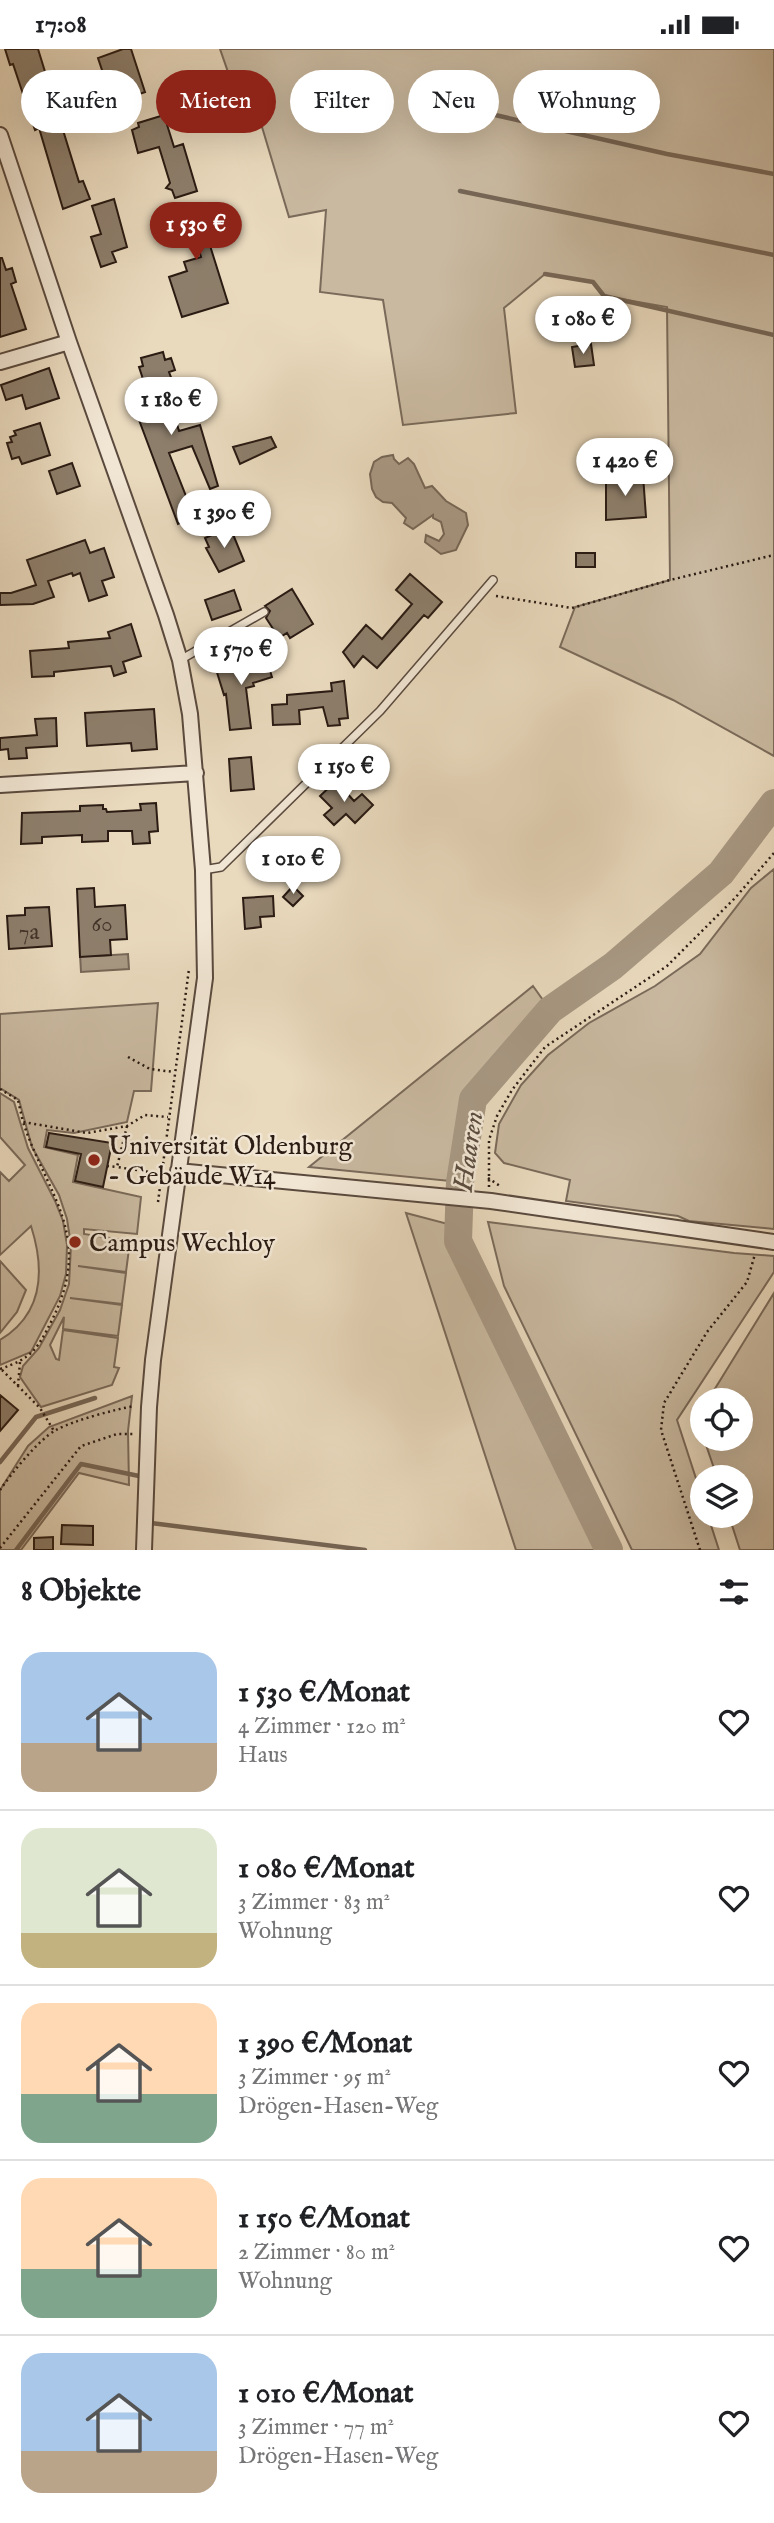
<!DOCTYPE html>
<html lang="de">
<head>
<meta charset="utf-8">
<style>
  :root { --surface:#fff; --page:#f6f6f6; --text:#202124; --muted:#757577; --line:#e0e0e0; --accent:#8f2418 }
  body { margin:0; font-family:"IM FELL English",serif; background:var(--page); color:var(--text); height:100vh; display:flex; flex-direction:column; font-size:26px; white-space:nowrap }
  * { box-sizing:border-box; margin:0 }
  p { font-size:23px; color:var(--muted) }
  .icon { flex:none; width:38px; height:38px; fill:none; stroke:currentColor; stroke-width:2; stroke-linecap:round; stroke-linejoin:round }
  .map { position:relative; height:1501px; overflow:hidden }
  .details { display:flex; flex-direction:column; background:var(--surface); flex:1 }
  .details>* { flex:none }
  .top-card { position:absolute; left:21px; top:21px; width:733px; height:63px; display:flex; gap:14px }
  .controls { position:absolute; left:690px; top:1339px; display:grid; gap:14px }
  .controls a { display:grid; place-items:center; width:63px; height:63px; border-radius:50%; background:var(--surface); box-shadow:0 7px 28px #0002; font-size:35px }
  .price { position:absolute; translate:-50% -60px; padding:0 16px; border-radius:24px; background:#fff; color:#222; font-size:23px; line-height:46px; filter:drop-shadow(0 2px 4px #0008) }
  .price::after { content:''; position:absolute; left:50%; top:42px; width:21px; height:16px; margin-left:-10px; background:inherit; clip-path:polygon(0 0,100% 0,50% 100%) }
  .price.active { background:var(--accent); color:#fff }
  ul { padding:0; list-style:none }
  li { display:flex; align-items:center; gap:21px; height:175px; padding:0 21px }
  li+li { border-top:2px solid var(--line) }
  li span { display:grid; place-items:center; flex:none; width:196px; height:140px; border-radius:21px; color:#555 }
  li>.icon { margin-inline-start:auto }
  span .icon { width:84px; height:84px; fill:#fffc; stroke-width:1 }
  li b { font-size:30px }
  h2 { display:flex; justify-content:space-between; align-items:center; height:84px; padding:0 21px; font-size:30px }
  .chip { padding:0 24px; border-radius:32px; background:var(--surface); box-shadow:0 7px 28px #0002; font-size:24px; line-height:63px }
  .chip.active { background:var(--accent); color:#fff }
  .status { display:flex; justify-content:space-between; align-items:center; height:49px; padding:0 35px; background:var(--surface); direction:ltr }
  .status svg { height:19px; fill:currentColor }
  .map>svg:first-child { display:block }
  .green { fill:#c9b9a0; stroke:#7a6a5a; stroke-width:2 }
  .water { fill:#a89883; stroke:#766656; stroke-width:2 }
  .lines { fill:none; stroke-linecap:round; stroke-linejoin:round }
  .stream { stroke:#766656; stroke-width:4.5 }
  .river { stroke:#a89883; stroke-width:28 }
  .building { fill:#8d7e6b; stroke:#2a1b13; stroke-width:2 }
  .service-casing { stroke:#5a4a3e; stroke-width:10 }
  .minor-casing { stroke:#5a4a3e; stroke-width:18 }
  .path { stroke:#2a1b13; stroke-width:2.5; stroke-dasharray:2 3.5; stroke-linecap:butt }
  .service { stroke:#f1e6d4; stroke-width:7 }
  .minor { stroke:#f1e6d4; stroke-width:14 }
  .poi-dot { fill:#8f2418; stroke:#f1e6d4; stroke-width:2.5 }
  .labels { text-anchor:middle; stroke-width:5; stroke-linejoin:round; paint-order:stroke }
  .number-label { font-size:23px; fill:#433429 }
  .poi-label { font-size:26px; fill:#2a1b13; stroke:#f1e6d4; text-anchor:start }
  .water-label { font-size:28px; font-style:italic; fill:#5c4d40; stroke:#f1e6d4 }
</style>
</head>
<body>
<div class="status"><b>17:08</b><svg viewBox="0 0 49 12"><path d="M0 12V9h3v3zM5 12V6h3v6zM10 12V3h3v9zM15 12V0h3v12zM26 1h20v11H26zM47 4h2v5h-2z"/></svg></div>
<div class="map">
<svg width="774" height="1501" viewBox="0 0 774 1501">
  <rect width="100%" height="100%" fill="#e9d9bd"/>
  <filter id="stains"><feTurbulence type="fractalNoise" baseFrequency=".00286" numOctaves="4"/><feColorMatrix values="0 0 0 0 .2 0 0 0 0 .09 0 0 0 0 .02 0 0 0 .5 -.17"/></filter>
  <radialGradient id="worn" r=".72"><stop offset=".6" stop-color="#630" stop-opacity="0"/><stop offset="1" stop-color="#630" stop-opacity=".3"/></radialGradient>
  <!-- green -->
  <path class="green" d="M220,0H774V707L673,651L560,598L575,558L670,531L667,258L604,247L593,233L545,225L504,259L516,364L403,376L383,251L320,243L326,161L289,168L259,68L248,54L236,46Z
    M774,820V1180L689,1172L678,1167L566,1152L570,1131L504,1114L495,1104L499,1075L521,1036L548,1006L589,974L655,937L700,905L751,839Z
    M533,937L550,961L474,1050L460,1133L309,1118Z
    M158,954L151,1042H134L127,1073L74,1084L47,1081L44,1098L78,1106L73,1133L141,1148L137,1185L84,1180V1185L130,1192L126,1223L78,1217L126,1224L122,1255L70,1249L122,1256L118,1287L63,1280L64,1268L50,1296L56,1310L59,1311L63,1281L118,1289L114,1318L119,1319L112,1336L41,1358L20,1328L23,1317L39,1299L60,1261L69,1235L71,1196L67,1170L59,1146L32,1098L19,1051L0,1039V965Z
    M0,1044L14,1053L28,1099L55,1152L63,1172L67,1196L66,1225L60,1247L31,1303L0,1316V1291C43,1265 45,1221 31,1177L0,1206V1123L9,1132L25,1116L0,1088Z
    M406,1164L448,1175L455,1213L600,1501H516Z
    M488,1173L734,1204L774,1207V1223L677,1371L702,1448V1466L708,1467L719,1501H632L504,1237Z
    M0,1212L26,1241L17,1263L0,1284Z
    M774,1244V1501H740L729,1467L740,1466V1428H717L704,1390H740V1351H708Z
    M132,1347L128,1382L129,1436L79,1424L21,1501H0V1441L28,1397L49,1378Z"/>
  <!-- water -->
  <path class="water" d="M393,406L394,410L399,415L408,409L414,415L425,439L432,437L446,452L466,464L468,476L456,501L441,505L425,493L426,486L439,492L444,485L441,473L433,469V466L413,480L404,474L406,469L392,454L383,453L376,448L372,440L370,425L374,413L382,408Z
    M96,904L97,907L128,905L129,920L81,923L80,905Z"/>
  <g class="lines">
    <!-- stream -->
    <path class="stream" d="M473,61L667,105L774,125
      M460,142L774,206
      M545,225L593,233L604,247L774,286
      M0,1413L36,1368L95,1349
      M151,1469V1474L365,1501
      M16,1501L81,1415L139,1427"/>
    <!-- river -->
    <path class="river" d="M609,1501L458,1192L460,1133L473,1050L550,961L613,917L721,824L774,754"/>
  </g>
  <!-- building -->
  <path class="building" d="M5,0H38L79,133L83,132L90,150L63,160L39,79L35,81L13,15L10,16Z
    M123,0H131L145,43L113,54L98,9Z
    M164,66L174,98L183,95L197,142L175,149L172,141L166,139L170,134L159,98L138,104L132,81L139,78L138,74Z
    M114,150L127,198L112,203L116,213L101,218L91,188L101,185L92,157Z
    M176,155L189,161L198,158L202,167L219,162L225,182L207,187L228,254L182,268L169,228L187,222L184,213L201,208L193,180L162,190L156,172L180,164Z
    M0,209H2L6,221L12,219L16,233L11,235L26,280L0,288Z
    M591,295L594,316L575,318L572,298Z
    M163,303L165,311L171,309L175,321L169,323L172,331L165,334L179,382L200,376L218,437L210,440L192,397L169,404L188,452L194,449L200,465L178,475L136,363L156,357L147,329L143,330L139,318L143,317L141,309Z
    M49,319L59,349L26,360L22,346L6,351L1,336Z
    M40,374L50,406L22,415L19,408L12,410L7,394L12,393L10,388L16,386L14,382Z
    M271,388L276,398L240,415L233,398Z
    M72,414L80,437L57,445L49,422Z
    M643,426L646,468L606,471V428Z
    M230,478L244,512L219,523L206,499L209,498L205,489Z
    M85,491L90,504L104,499L114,528L102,532L107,546L89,552L80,524L73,527L72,524L48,532L54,548L33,555L0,556V544H11L36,536L27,511Z
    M576,504H595V518H576Z
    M410,525L442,553L428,569L424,566L377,619L363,607L354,618L343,603L366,576L382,590L412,555L396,541Z
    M292,540L313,575L290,589L287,584L279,589L266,569L270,562L265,557Z
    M234,541L241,561L212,571L205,551Z
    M131,575L141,607L123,613L126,623L114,627L111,617L54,623V627L32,628L30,602L69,599L68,593L110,589L108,583Z
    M265,606L272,628L253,634L254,637L246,639L251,679L230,681L226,645L224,646L215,617L245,608L246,611Z
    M344,632L348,669L339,670L340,676L328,677L323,658L299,661L300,675L273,676L272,656L287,655V646L332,642L331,634Z
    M154,660L157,700L132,702L131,694L87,697L85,664Z
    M56,669L57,697L26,699L27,709L9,710L8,700L0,701V689L37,686L35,670Z
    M251,708L254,740L231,742L229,710Z
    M336,732L354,752L362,745L373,756L355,774L346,765L334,776L324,766L332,759L320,747Z
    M156,754L158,782L149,783L150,794L133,795L132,782H108V792L82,793V786L42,788V794L21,795L22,764L80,762V757L103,756V760H106L107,763L141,761L140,755Z
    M293,837L303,847L293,857L283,848Z
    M94,839L95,858L125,856L127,890L110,891L111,906L80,908L77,840Z
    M273,847L274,867L260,868L261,878L245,880L243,849Z
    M49,858L52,897L9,900L7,867L25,866V859Z
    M49,1084L112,1094L103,1138L75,1132L81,1105L46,1098Z
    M0,1346L18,1361L0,1382Z
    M62,1476L93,1477V1496L61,1495Z
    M53,1488V1501H34V1489Z"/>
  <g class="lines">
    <defs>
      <path id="service" d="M180,611L264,563
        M203,821L221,818L380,662L493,531"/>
      <path id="minor" d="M0,86L69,293L166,566L180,611L190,665L203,821L205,929L153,1311L149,1358L144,1501
        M0,313L69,293
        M0,736L196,724
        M178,1122L491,1152L774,1193"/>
    </defs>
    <!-- service casing -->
    <use href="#service" class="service-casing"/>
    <!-- minor casing -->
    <use href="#minor" class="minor-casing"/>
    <!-- path -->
    <path class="path" d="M496,547L572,559L670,531L774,506
      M128,1008L150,1020L174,1023
      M0,1040L18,1051L23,1073L87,1084L127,1077L145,1066L168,1068
      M127,1077L117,1118L162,1125
      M107,1117L117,1118
      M488,1129L500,1137
      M489,1138V1091L497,1067L512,1041L545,998L667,917L735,849L774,804
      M158,1153L189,920
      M0,1320C32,1309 37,1301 52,1271C94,1187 48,1148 23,1073
      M2,1321L40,1359L54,1382
      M18,1337L20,1313
      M0,1441C11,1425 39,1390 56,1381C75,1371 113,1361 134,1357
      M0,1499L81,1397L117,1385H134
      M700,1501L661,1381L664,1354L707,1283L747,1233L755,1205"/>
    <!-- service -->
    <use href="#service" class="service"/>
    <!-- minor -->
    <use href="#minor" class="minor"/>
  </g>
  <!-- markers -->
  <g class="poi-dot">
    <circle cx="94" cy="1111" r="7"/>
    <circle cx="75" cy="1193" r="7"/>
  </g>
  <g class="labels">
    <!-- number labels -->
    <g class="number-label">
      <text x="102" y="882">60</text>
      <text x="29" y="890">7a</text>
    </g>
    <!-- poi labels -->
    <g class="poi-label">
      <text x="108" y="1105">Universität Oldenburg<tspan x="108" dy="30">- Gebäude W14</tspan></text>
      <text x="89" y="1202">Campus Wechloy</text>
    </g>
    <!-- water labels -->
    <g class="water-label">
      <text transform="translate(467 1102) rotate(-82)" y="10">Haaren</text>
    </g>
  </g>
  <rect width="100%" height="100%" filter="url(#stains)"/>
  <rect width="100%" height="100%" fill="url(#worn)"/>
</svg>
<div class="controls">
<a><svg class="icon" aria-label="locate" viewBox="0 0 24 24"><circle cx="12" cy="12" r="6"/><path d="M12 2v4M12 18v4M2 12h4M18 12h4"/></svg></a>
<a><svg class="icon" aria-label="layers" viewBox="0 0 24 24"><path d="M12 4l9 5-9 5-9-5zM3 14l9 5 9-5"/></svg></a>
</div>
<b class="price active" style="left:196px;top:213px">1 530 €</b>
<b class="price" style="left:583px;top:307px">1 080 €</b>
<b class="price" style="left:171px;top:388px">1 180 €</b>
<b class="price" style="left:625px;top:449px">1 420 €</b>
<b class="price" style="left:224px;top:501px">1 390 €</b>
<b class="price" style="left:241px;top:638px">1 570 €</b>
<b class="price" style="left:344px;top:755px">1 150 €</b>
<b class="price" style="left:293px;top:847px">1 010 €</b>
<div class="top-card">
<a class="chip">Kaufen</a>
<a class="chip active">Mieten</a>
<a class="chip">Filter</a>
<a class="chip">Neu</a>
<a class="chip">Wohnung</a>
</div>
</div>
<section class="details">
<h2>8 Objekte<svg class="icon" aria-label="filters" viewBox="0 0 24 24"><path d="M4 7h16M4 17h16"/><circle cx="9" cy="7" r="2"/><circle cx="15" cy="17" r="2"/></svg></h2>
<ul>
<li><span style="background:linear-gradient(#a9c7e8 65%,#b9a48a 0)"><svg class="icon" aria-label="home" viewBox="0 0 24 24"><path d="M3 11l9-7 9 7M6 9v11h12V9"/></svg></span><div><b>1 530 €/Monat</b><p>4 Zimmer · 120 m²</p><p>Haus</p></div><svg class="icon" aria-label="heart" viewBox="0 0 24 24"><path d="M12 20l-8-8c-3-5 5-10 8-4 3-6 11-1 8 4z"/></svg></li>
<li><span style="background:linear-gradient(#dfe7d0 75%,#c2b280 0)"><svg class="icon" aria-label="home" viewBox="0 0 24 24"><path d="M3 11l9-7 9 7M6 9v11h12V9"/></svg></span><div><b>1 080 €/Monat</b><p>3 Zimmer · 83 m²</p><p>Wohnung</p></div><svg class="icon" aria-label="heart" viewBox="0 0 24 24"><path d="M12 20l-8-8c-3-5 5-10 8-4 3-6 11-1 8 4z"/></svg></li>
<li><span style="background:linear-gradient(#ffd9b3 65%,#7fa58c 0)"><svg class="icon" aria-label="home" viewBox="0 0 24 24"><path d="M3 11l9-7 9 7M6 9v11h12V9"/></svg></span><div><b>1 390 €/Monat</b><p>3 Zimmer · 95 m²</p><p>Drögen-Hasen-Weg</p></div><svg class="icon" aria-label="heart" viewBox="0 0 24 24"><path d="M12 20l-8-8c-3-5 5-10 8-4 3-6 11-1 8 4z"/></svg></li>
<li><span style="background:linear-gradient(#ffd9b3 65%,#7fa58c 0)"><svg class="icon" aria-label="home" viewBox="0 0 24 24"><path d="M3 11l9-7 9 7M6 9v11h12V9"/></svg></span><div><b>1 150 €/Monat</b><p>2 Zimmer · 80 m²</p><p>Wohnung</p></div><svg class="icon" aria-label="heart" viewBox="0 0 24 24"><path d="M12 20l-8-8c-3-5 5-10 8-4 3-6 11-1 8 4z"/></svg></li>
<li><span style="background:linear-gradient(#a9c7e8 70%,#b9a48a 0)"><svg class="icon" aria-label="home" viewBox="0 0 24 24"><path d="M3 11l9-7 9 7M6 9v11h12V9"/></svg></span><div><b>1 010 €/Monat</b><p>3 Zimmer · 77 m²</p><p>Drögen-Hasen-Weg</p></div><svg class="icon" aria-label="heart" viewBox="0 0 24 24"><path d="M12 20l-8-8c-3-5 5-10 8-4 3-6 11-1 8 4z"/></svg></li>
</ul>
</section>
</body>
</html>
